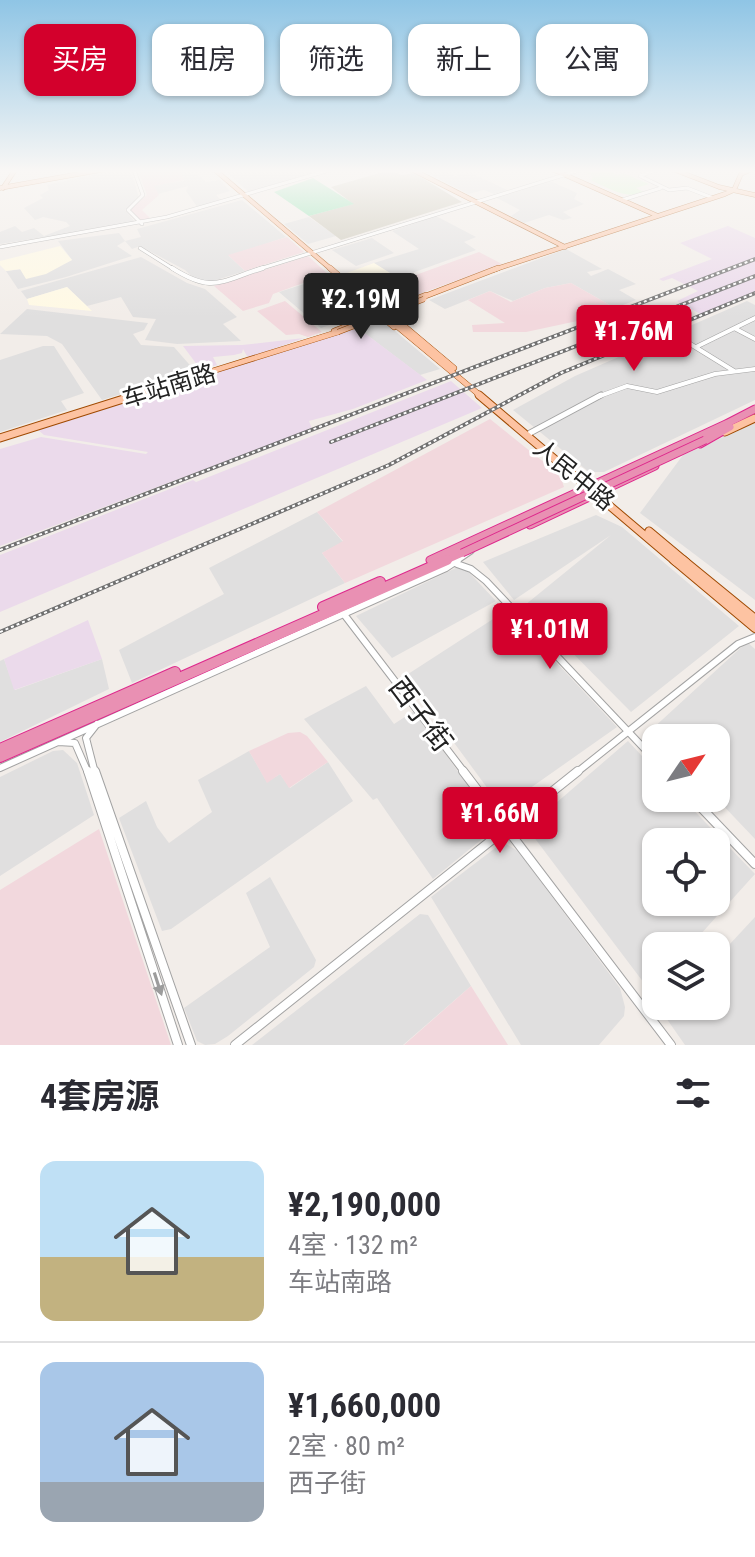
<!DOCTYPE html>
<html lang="zh">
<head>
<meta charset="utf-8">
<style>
  :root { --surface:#fff; --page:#f2f2f3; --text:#2b2b33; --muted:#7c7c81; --line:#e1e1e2; --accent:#d3002c }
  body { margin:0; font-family:"Roboto Condensed","Noto Sans SC",sans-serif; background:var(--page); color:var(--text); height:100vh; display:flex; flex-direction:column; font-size:30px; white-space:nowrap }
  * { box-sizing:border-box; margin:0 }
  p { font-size:26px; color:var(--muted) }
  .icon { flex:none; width:44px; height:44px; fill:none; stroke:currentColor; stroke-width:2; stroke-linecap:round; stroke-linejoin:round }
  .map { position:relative; height:1045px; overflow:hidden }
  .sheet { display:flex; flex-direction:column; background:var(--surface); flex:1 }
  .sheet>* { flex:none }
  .hud { position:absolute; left:24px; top:24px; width:708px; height:72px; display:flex; gap:16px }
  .needle { width:52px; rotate:55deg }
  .tools { position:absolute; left:642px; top:724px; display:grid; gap:16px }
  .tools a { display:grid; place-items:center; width:88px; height:88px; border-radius:16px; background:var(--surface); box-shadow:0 2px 6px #0004; font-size:40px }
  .price { position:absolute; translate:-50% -68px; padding:0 18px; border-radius:8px; background:var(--accent); color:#fff; font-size:26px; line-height:52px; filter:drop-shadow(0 2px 4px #0008) }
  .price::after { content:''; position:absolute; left:50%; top:48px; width:24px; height:18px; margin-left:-12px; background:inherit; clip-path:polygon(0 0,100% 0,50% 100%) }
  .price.on { background:#222; color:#fff }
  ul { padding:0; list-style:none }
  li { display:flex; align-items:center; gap:24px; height:200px; padding:0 40px }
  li+li { border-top:2px solid var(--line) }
  li span { display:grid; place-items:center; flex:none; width:224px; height:160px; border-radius:16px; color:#555 }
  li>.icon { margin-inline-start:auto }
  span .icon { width:96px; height:96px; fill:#fffc; stroke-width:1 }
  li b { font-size:34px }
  h2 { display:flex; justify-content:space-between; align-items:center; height:96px; padding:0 40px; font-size:34px }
  .chip { padding:0 28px; border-radius:16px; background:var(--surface); box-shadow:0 2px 6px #0004; font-size:28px; line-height:72px }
  .chip.on { background:var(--accent); color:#fff }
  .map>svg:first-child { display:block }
  .residential { fill:#e0dfdf; fill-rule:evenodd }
  .commercial { fill:#f2d8dd }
  .industrial { fill:#ebdaeb }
  .education { fill:#fff9e4 }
  .construction { fill:#c7c3b3 }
  .park { fill:#cefbc7 }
  .pitch { fill:#86e1ab }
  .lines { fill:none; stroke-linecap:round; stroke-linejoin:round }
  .major-tunnel { stroke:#c8c4c1; stroke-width:5; stroke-dasharray:5 3; stroke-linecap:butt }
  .minor-far4-casing { stroke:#a3a3a3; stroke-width:4 }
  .minor-far3-casing { stroke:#a3a3a3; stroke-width:5 }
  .minor-far2-casing { stroke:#a3a3a3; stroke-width:7 }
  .minor-far1-casing { stroke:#a3a3a3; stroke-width:8 }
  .minor-casing { stroke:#a3a3a3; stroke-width:10 }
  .major-far3-casing { stroke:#9f4900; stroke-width:5 }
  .major-far2-casing { stroke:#9f4900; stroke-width:6 }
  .major-far1-casing { stroke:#9f4900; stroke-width:9 }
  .major-casing { stroke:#9f4900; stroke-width:10 }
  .highway-far1-casing { stroke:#de278c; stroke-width:9 }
  .highway-casing { stroke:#de278c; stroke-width:12 }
  .minor-far4 { stroke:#fff; stroke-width:3 }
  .minor-far3 { stroke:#fff; stroke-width:4 }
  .minor-far2 { stroke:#fff; stroke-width:5 }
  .minor-far1 { stroke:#fff; stroke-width:6 }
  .minor { stroke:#fff; stroke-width:8 }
  .major-far3 { stroke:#fdc3a2; stroke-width:4 }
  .major-far2 { stroke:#fdc3a2; stroke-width:5 }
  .major-far1 { stroke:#fdc3a2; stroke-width:7 }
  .major { stroke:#fdc3a2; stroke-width:8 }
  .highway-far1 { stroke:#e990b3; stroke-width:7 }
  .highway { stroke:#e990b3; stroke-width:10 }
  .rail-casing { stroke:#707070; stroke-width:4 }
  .rail { stroke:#fff; stroke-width:2; stroke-dasharray:3; stroke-linecap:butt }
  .major-bridge-casing { stroke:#9f4900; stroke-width:6; stroke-linecap:butt }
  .highway-bridge-casing { stroke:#de278c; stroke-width:9; stroke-linecap:butt }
  .major-bridge { stroke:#fdc3a2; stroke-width:5 }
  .highway-bridge { stroke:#e990b3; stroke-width:7 }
  .oneway { fill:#9c9c9c }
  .labels { text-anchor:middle; stroke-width:6; stroke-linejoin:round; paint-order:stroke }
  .street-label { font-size:24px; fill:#222; stroke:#fff }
  .near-street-label { font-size:28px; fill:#222; stroke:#fff }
</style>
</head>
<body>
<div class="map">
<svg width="755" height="1045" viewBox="0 0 755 1045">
  <rect width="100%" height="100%" fill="#f2ede9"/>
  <!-- residential -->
  <path class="residential" d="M114,170H131L139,198L125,210L136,223L0,244V232L15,226L22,232L34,228L44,236L70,226L66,222L43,217L35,220L24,208L43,198L40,195L49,190L47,185Z
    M180,170L200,176L206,182L220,180L230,191L216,195L222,201L198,208L186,191L188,186L158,194L153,185L184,181Z
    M224,170H320L250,193Z
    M422,170H441L455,176L469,172L507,190L494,194L484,190L468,194Z
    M550,181L577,193L574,199L584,204L563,212L572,218L563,220L549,215L524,223L511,216L520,210L497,198Z
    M242,200L286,237L229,256L245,271L207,283L197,281L185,270L140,246L132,249L125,241L117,246L132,256L66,277L18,289L6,271L61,265L72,260L58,241L119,233L125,241L141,237L137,229Z
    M436,216L476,237L464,242L476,250L398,278L374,263L419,249L392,231Z
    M309,217L336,236L308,244L284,224Z
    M372,238L394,253L356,266L332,250Z
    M566,249L602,269L587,272L591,276L608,269L636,284L619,290L636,300L615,308L571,283L545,288L513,301L490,291L445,309L429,300Z
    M141,257L187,283L205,289L237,317L223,324L241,341L177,344L145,340L156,319L133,317L121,297L87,306L67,287L27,299L21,291Z
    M329,276L371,311L321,328L279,292Z
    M747,301L755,305V400L604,472H589L513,410L575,376Z
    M27,309L148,323L144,330L133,334L141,345L174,347L195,371L102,400L62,344L47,336L0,334Z
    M382,320L440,369L420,375L359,329Z
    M43,346H54L84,393L61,401L67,410L0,432V360Z
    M755,423V600L640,513L683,455Z
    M317,512L343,542L322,553L345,583L132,683L119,650L224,594L209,568Z
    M596,515L622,527L739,626L631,712L525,605L611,535L514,600L483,562Z
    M462,565L496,601L392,658L356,616Z
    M507,610L617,727L502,808L405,676Z
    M747,642L755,649V839L716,798V738H659L651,730Z
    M4,659L15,690L102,659L109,689L0,742V661Z
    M366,686L394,724L414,711L492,818L487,835L433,879L377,798L373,800L304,719Z
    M628,741L656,771V798H682L755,874L690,946H656V984L650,991L527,828ZM716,842V902H656V842Z
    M63,750L77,763L94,815L0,876V777L53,751Z
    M249,751L267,782L280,774L290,788L328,762L353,801L171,929L162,931L119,818L146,801L157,827L169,843L212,812L198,780Z
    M503,842L518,851L620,988L625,1007L624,1016L599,1045H521L431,897Z
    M270,877L316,960L314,967L228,1036L215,1044L205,1045L197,1041L184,1008L270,947L246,893Z
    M420,914L428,915L471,986L403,1045H252Z
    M755,917V1045H685L664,1015L673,1006H716V959Z"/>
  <!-- commercial -->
  <path class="commercial" d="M138,170H180L184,180L154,186L159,195L142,210L151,219L141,222L130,209L147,195Z
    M287,237L304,252L245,271L228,255Z
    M479,252L502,264L386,306L375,295L405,283L402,280Z
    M308,256L328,274L273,294L269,303L243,311L214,286Z
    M571,283L615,308L582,320L526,332H473L472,325L505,323L468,300L490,291L511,302L545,288Z
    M285,301L322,332L308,337L299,334L286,335L257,311Z
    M490,419L560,475L564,487L345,583L322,553L343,541L317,512Z
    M300,732L307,736L328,762L289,788L280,774L267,783L249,751L288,733Z
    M99,829L171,1045H0V890Z
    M471,986L508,1045H404Z"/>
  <!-- industrial -->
  <path class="industrial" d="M728,226L755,238V294L704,316L677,301L698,291L672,278L663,281L659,279L712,259L680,243Z
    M358,328L427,380L353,409L309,421L312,429L0,546V449L41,437L146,454L148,452L44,435L37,429Z
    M304,338L248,358L243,349L242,353L234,355L213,357L217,365L201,370L183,346L242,345Z
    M451,381L482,408L0,612V555L193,480L196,482Z
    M88,620L102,659L14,690L4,659Z"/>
  <!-- education -->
  <path class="education" d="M60,246L72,260L46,274L26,279L20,269L6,271L0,265V261Z
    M374,263L406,283L375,295L344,274Z
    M67,287L92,311L29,305L27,299Z"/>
  <!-- construction -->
  <path class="construction" d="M390,170L402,175L414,173L462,202L341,240L309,216L353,204L331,187Z"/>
  <!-- park -->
  <path class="park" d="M608,170L617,175L623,173L649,184L636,188L645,193C626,199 609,189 591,180L593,176L582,171Z"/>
  <!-- pitch -->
  <path class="pitch" d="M313,178L354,204L309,216L274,192Z"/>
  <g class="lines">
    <!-- major-tunnel -->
    <path class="major-tunnel" d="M375,307L392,322"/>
    <defs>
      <path id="minor-far4" d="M134,170L143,195L128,210L142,224
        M656,170L640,176L669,190L687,188L713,198
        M622,200L661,188
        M0,247L167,217L330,170
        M140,248L175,270
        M256,270L580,170"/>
      <path id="minor-far3" d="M172,268C213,294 220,281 263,268
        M736,329L755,339
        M674,334L734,371
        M696,347L755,318
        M597,397L627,386L657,392L715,374L755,369"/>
      <path id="minor-far2" d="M530,433L601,395
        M455,562L471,551"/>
      <path id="minor-far1" d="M457,564L471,569L486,581L656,761
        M343,613L465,773
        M58,742L75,743L88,773
        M0,768L446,568L458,560
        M95,773L86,738L97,724
        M576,773L738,644L755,637"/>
      <path id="minor" d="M88,771L178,1045
        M95,771L191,1045
        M463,771L671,1045
        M692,798L755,864
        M235,1045L578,771"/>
      <path id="major-far3" d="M215,170L332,270
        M413,170L565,247
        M554,170L658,216
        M675,170L719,187L755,195
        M0,188L101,170
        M3,188L15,170
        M493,270L725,194L734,190L741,174L750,170"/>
      <path id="major-far2" d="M330,268L375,307
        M353,283L454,368
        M423,297L498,268
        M370,307L394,327
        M392,322L482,397
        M334,331L426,295
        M129,397L338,332"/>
      <path id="major-far1" d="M479,395L676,562
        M725,432L755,418
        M0,438L136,395
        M649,531L686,562"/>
      <path id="major" d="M674,560L755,628
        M683,560L755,619"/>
      <path id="highway-far1" d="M724,425L755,409
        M700,444L730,427
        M530,525L655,466
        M430,560L728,423
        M442,562L462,553"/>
      <path id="highway" d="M323,607L380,582
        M0,749L175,672
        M0,757L447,560"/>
    </defs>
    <!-- minor-far4 casing -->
    <use href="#minor-far4" class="minor-far4-casing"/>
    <!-- minor-far3 casing -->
    <use href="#minor-far3" class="minor-far3-casing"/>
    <!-- minor-far2 casing -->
    <use href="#minor-far2" class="minor-far2-casing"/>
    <!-- minor-far1 casing -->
    <use href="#minor-far1" class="minor-far1-casing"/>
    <!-- minor casing -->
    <use href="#minor" class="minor-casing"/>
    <!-- major-far3 casing -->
    <use href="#major-far3" class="major-far3-casing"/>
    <!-- major-far2 casing -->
    <use href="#major-far2" class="major-far2-casing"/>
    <!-- major-far1 casing -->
    <use href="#major-far1" class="major-far1-casing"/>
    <!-- major casing -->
    <use href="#major" class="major-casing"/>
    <!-- highway-far1 casing -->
    <use href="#highway-far1" class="highway-far1-casing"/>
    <!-- highway casing -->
    <use href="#highway" class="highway-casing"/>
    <!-- minor-far4 -->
    <use href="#minor-far4" class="minor-far4"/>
    <!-- minor-far3 -->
    <use href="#minor-far3" class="minor-far3"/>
    <!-- minor-far2 -->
    <use href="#minor-far2" class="minor-far2"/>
    <!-- minor-far1 -->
    <use href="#minor-far1" class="minor-far1"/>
    <!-- minor -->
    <use href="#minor" class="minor"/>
    <!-- major-far3 -->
    <use href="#major-far3" class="major-far3"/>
    <!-- major-far2 -->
    <use href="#major-far2" class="major-far2"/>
    <!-- major-far1 -->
    <use href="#major-far1" class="major-far1"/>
    <!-- major -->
    <use href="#major" class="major"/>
    <!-- highway-far1 -->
    <use href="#highway-far1" class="highway-far1"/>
    <!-- highway -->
    <use href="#highway" class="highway"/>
    <defs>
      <path id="rail" d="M331,442L755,276
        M0,550L755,259
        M0,632L389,465L561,373L755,293"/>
    </defs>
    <!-- rail casing -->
    <use href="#rail" class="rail-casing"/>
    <!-- rail -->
    <use href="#rail" class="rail"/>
    <defs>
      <path id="major-bridge" d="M338,332L424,299"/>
      <path id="highway-bridge" d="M462,553L705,440"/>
    </defs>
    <!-- major-bridge casing -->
    <use href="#major-bridge" class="major-bridge-casing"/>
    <!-- highway-bridge casing -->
    <use href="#highway-bridge" class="highway-bridge-casing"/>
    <!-- major-bridge -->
    <use href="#major-bridge" class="major-bridge"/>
    <!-- highway-bridge -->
    <use href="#highway-bridge" class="highway-bridge"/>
  </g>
  <!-- one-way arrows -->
  <defs><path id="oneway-solid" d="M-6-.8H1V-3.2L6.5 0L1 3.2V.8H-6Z" transform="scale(2)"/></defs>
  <use class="oneway" href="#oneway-solid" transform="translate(158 984) rotate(72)"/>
  <!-- sky -->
  <linearGradient id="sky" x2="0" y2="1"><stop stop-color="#8fc5e5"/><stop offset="0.54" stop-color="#f9f7f5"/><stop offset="1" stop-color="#f9f7f5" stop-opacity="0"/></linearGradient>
  <rect width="755" height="317" fill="url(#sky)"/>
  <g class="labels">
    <!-- street labels -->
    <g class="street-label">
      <text transform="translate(169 386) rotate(-17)" y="8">车站南路</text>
      <text transform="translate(574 475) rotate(39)" y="8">人民中路</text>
    </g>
    <!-- near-street labels -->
    <g class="near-street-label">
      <text transform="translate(421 714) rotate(53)" y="10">西子街</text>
    </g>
  </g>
</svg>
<div class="tools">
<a><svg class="needle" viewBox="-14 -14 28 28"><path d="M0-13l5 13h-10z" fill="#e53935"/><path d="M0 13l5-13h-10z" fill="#7c7c81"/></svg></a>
<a><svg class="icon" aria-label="locate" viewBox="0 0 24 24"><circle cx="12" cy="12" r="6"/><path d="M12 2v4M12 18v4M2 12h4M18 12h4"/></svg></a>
<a><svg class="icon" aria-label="layers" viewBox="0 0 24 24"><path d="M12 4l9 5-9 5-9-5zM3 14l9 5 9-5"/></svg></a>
</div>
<b class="price on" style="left:361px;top:341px">¥2.19M</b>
<b class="price" style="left:634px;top:373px">¥1.76M</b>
<b class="price" style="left:550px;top:671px">¥1.01M</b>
<b class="price" style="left:500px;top:855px">¥1.66M</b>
<div class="hud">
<a class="chip on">买房</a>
<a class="chip">租房</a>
<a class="chip">筛选</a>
<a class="chip">新上</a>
<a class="chip">公寓</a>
</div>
</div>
<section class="sheet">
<h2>4套房源<svg class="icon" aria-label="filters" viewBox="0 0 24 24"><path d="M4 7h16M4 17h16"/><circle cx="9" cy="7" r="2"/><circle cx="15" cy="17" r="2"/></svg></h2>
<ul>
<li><span style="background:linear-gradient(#bfe0f5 60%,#c2b280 0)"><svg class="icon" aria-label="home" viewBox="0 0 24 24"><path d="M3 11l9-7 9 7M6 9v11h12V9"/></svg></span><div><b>¥2,190,000</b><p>4室 · 132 m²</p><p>车站南路</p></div></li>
<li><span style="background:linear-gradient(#a9c7e8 75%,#9aa5b1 0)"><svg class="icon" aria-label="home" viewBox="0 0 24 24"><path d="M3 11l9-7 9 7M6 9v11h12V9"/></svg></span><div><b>¥1,660,000</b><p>2室 · 80 m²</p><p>西子街</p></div></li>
</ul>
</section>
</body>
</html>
